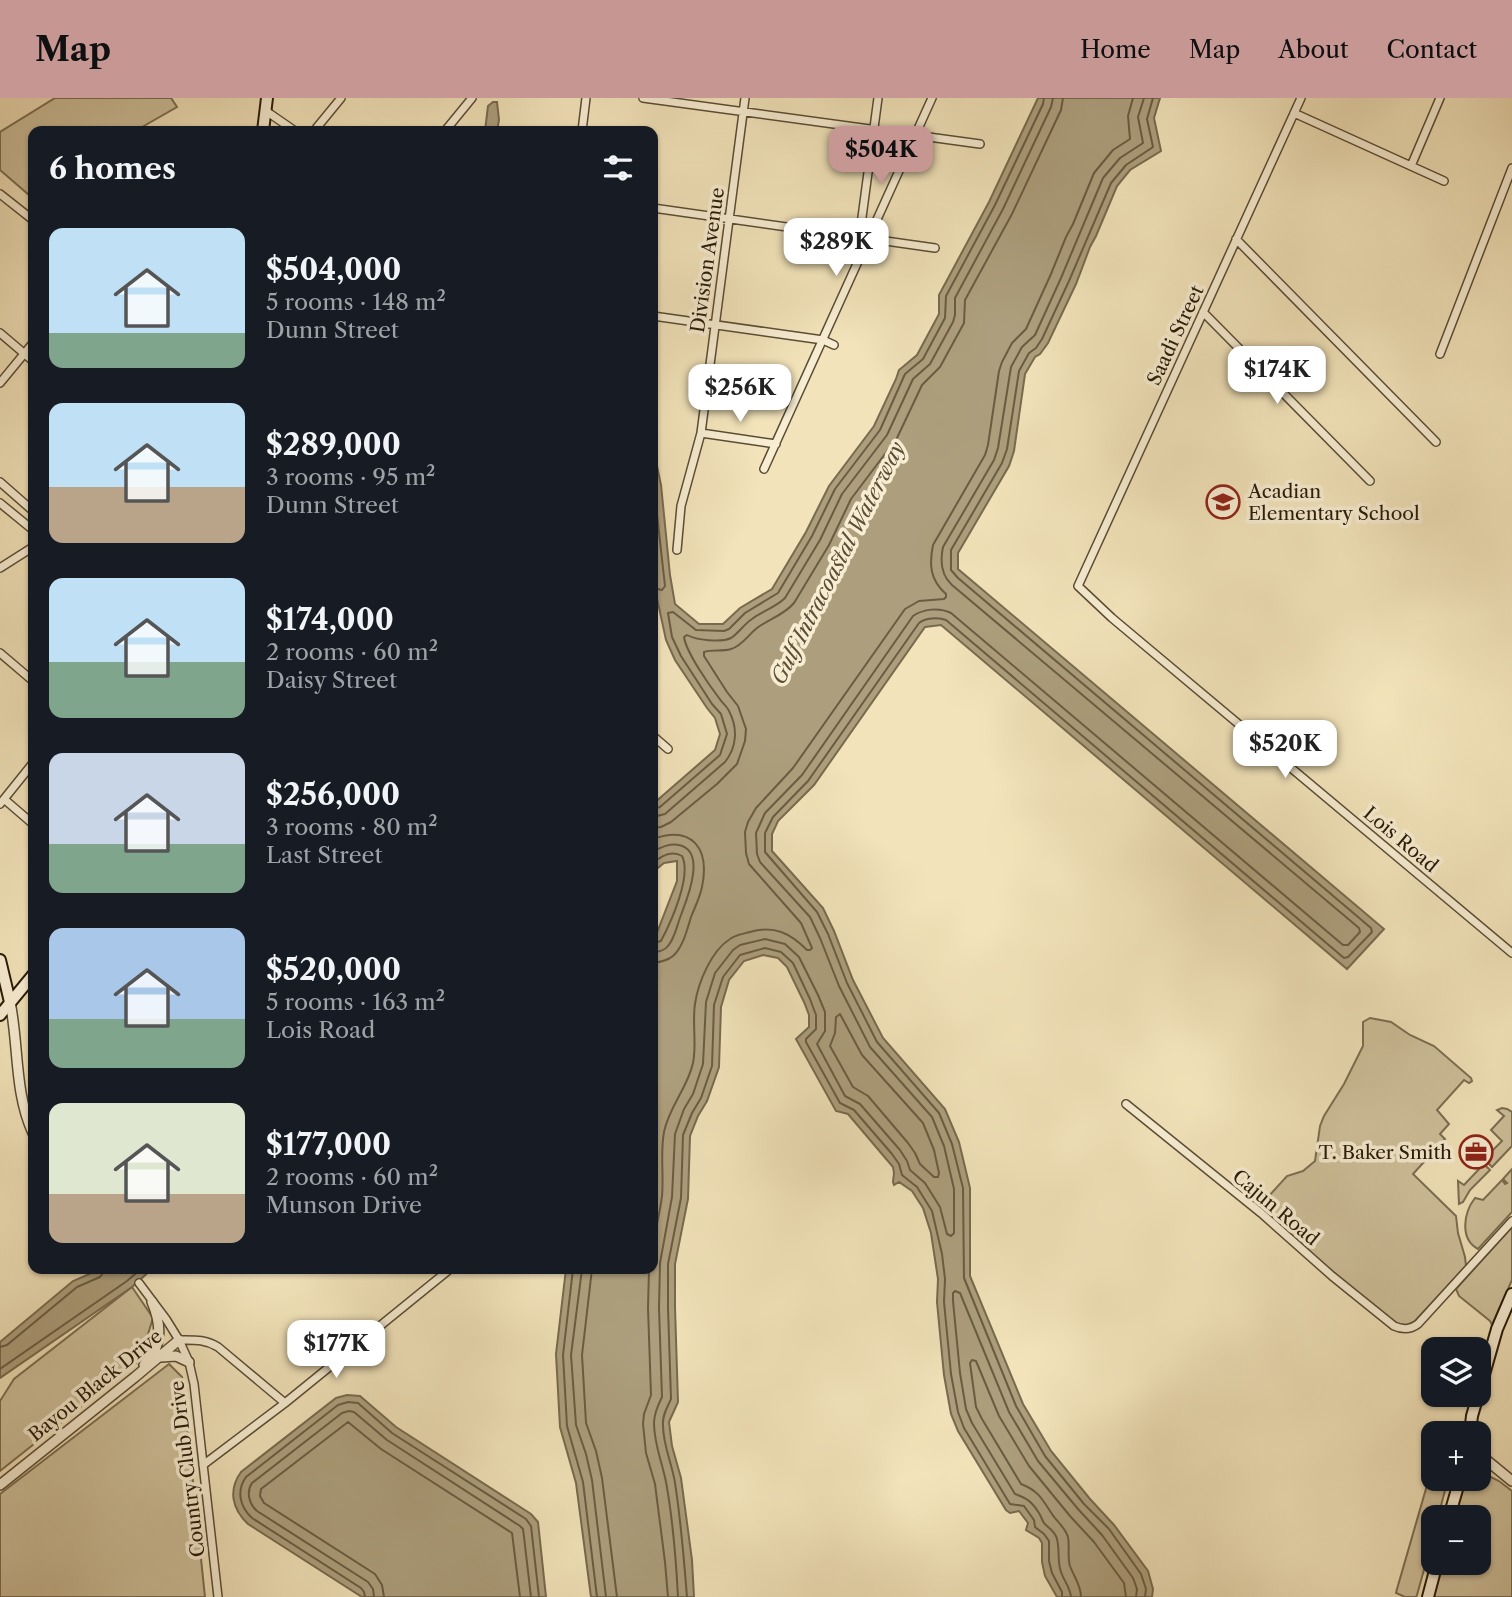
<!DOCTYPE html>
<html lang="en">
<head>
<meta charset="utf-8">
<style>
  :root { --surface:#171b24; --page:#242831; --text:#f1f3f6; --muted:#9ea1a6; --accent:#c59692 }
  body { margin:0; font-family:"Libre Caslon Text",serif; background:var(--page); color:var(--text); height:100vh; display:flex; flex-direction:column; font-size:26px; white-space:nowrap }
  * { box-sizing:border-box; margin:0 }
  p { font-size:23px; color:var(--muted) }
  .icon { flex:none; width:38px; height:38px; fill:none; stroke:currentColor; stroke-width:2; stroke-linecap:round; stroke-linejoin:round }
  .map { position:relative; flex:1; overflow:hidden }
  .drawer { position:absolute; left:28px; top:28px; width:630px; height:1148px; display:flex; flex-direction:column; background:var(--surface); border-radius:14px; box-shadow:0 2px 5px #0004 }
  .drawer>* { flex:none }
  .tools { position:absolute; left:1421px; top:1239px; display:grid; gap:14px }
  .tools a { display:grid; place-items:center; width:70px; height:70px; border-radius:14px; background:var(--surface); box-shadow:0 2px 5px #0004; font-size:35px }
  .price { position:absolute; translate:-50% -60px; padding:0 16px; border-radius:14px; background:#fff; color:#222; font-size:23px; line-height:46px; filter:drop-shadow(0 2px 4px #0008) }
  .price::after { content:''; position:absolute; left:50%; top:42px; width:21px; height:16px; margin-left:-10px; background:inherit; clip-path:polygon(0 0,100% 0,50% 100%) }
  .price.on { background:var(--accent); color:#111 }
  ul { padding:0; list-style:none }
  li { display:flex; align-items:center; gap:21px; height:175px; padding:0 21px }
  li span { display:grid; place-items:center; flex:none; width:196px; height:140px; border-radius:14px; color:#555 }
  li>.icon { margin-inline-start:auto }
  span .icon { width:84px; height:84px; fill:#fffc; stroke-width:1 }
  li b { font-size:30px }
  h2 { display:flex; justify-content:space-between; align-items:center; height:84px; padding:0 21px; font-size:30px }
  header { display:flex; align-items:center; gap:42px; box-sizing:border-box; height:98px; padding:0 35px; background:var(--accent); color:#111 }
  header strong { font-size:33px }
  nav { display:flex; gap:38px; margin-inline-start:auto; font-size:24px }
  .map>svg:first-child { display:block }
  .green { fill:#cfc19c; stroke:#7b6e52; stroke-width:2 }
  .water { fill:#ad9f7d; stroke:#776a4e; stroke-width:2 }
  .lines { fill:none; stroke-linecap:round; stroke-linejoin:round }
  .shore { stroke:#6a5c42; stroke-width:2 }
  .minor-casing { stroke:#5a4c34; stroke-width:10 }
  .tertiary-casing { stroke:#5a4c34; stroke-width:12 }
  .secondary-casing { stroke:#271a07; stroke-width:14 }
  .minor { stroke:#f7edd2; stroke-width:7 }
  .tertiary { stroke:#f7edd2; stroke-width:9 }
  .secondary { stroke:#f7edd2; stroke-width:10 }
  .labels { text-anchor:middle; stroke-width:7; stroke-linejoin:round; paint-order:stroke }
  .street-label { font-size:19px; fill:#271a07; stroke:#f7edd2 }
  .poi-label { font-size:19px; fill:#271a07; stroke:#f7edd2; text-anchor:start }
  .water-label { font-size:21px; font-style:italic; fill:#5d4f36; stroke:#f7edd2 }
</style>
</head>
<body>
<header>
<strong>Map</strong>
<nav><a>Home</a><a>Map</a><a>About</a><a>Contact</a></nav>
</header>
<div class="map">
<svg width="1512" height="1499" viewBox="0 0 1512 1499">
  <rect width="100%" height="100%" fill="#f2e3ba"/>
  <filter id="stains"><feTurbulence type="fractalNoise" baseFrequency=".00286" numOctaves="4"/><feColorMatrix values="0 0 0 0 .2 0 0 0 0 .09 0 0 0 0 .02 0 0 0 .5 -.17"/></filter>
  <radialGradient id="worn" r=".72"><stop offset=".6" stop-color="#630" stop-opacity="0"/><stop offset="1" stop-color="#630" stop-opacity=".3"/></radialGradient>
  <!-- green -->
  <path class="green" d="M55,0H171L177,9L135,33H33V95L29,97L0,72V34Z
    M1370,920L1391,924L1410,937L1434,948L1471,980L1472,983L1469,985L1464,982L1437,1012L1449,1026L1440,1036L1445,1041L1413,1076L1456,1118L1458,1135L1465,1159L1466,1168L1414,1224L1406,1227L1393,1225L1258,1110L1287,1078L1303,1073L1315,1063L1320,1028L1324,1018L1344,986L1363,948V924Z
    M1502,1010L1507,1011L1512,1014V1048L1492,1069L1484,1061L1502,1043L1491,1032L1504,1018L1497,1012Z
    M1485,1067L1490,1072L1470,1092L1463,1104L1459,1106L1458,1083L1464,1087L1481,1069H1482Z
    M1512,1071V1114L1478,1151C1459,1141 1464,1114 1475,1100L1483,1102L1502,1082L1505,1086L1507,1085L1503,1081Z
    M1512,1129V1182L1492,1227L1490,1223L1459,1198L1456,1191Z
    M132,1189L153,1220L140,1262L0,1373V1303L14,1281Z
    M169,1266L182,1279L205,1499H0V1396Z
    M1432,1370H1433V1381H1448L1438,1419H1433V1439L1417,1497L1416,1499H1405L1396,1495L1397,1491Z
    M1479,1373L1499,1383L1512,1393V1499H1431L1442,1465H1479V1419H1455L1466,1381H1479Z"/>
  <!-- water -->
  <path class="water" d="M1038,0H1160L1154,20L1161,53L1130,72L1117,88L1096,138L1090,149L1076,186L1048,245L1040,256L1035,259L1025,276L1014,353L1009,368L958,455V471L1384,831L1347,871L941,527L925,529L814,687L778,723L772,736V753L823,810L834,833L853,882L883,940L945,1011L959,1044L970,1090V1178L1023,1306L1051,1353L1090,1401L1114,1427L1148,1473L1153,1491L1152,1499H1057L1045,1478L1042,1464V1445L1039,1440L1026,1432L1028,1425L1019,1413L1010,1415L1006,1412L958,1333L951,1316L944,1277L937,1204L938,1181L931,1135L923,1110L912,1093L899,1084L894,1087L893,1084L894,1075L893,1069L848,1016L836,1013L796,941L809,929V917L804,904L787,869L778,860L763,857L744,863L729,882L721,909L719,969L707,1003L698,1018L690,1038L688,1101L675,1166V1209L678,1304L669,1324L672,1348L681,1380L692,1462L694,1499H591L576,1385L560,1329L556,1256L566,1171H653V845L677,783V763L664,765L653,774V706L715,652L720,636L715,620L707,610L675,562L666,542L653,482V349L661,387L670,477L675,506L699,526H723L740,510L772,491L806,434L829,388L874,328L896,281L899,272L917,257L939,216V197L989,104Z
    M493,4H497L499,22L497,33H485L488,8Z
    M101,1171H152L132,1189L0,1280V1244L73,1183Z
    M347,1297L360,1298L396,1329L531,1416L538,1424L546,1499H362L248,1426C232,1411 228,1392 241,1374L336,1300Z"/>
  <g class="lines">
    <!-- shore -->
    <path class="shore" d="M653,381L665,488L662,492L653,490
      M653,711L660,709L720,657L727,636L721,616L712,606L681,558L672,539L668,515L673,514L696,532L724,533L729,531L745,515L778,495L812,438L835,391L880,332L905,276L923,261L945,220L946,198L995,107L1043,6L1044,0
      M653,719L665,716L725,664C737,649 738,630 729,613C727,608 722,605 719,600C709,587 686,554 684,539L687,537C696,542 721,545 731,540C739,535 744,526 752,521C763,513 776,509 785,500L820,442L842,396L887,337L913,281L930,266L953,224L955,217V200L1003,111L1051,9L1053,0
      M653,730L661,729L671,724L717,686L737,666L745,643L746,631L738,608L727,594L704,558V554C712,551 722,554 731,551C742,548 748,537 757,530C769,521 784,517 794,505L829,447L851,401L897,340L922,287L940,269L964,225L965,202L1012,116L1061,12L1063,0
      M653,741C692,727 710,750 702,789C700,799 695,809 691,819C687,832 683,849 673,858C667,863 660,864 653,865
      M653,754C660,749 671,745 679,747C707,753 687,801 681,817C677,827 675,840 668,848C664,853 659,854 653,854
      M653,765C661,758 672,752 682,758C692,778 671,824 661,843L653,845
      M840,916L862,957L923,1025L934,1052L939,1075L938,1079H934L920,1066L915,1055L908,1045L868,998L853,989L830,948L835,935L836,919Z
      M653,1145C656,1130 660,1114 662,1098C664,1077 660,1055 664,1034C669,1009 688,989 693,965C697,946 692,925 695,906C698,885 711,853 730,841C735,837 743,836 750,834C774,827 790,835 807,852H810L812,850L801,825L749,766L746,755L745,734L748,724L756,710L793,670L905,511L919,503L944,501L946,499V496C930,482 929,467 933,447L985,357L988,347L999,273L1002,264L1012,245L1026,231L1051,176L1066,139L1073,126L1094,75L1113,52L1130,41L1128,18L1133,0
      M573,1171L563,1257L567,1328L583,1384L597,1499
      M582,1171L571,1257L576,1327L586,1356L592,1382L606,1499
      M592,1171L582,1257L586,1325L596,1353L602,1380L617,1499
      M649,1171L648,1210L651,1297L644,1316L643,1326L646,1355L655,1386L665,1464L668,1499
      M0,1249L7,1247L77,1189L100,1179L103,1175V1171
      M0,1271L127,1183L141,1171
      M365,1499L364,1494L361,1490L252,1420C240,1409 236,1393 246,1379L338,1307L348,1304L358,1305L392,1335L526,1421L531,1428L539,1499
      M374,1499L373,1491L368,1484L257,1413C249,1406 246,1394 252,1385L342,1315L349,1313L354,1314L387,1342L520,1428L523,1431L524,1439L531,1499
      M384,1499L382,1487L375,1476L264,1405L260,1398L261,1391L348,1324L381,1351L512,1435L520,1499
      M678,1499C676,1461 673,1422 666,1384C662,1364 654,1346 654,1325C654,1316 658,1307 662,1299L659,1210L660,1165L672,1099L675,1036L684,1011L693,996L703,966L706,904L715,875L733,852L740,847L765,841L785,846L799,859L818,897L825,914V933L817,946L845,998L860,1006L900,1052L907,1063L910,1072L925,1085L940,1109L947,1136L951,1138L954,1135V1091L944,1048L932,1019L870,949L839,888L820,840L810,819L760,764L757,756L756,735L765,715L802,677L913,518C923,511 939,509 951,515L1343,847H1348L1360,834L1359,830L952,487C941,477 940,463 943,449L994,362L998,350L1011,269L1022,249L1035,237L1061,180L1103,80L1120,60L1143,45L1138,19L1144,0
      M687,1499C684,1461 681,1423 675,1385C672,1365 663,1348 663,1327C662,1318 667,1310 671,1301L668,1210V1166L681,1100L683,1037L692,1015L701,1000L712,968L714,907L723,879L740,857L765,850L781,854L793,865L810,901L816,917V931L806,941V944L840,1005L854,1012L892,1056L899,1066L902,1077L917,1089L932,1113L942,1156L945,1181L944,1204L951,1276L958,1314L964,1330L1010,1406L1024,1408L1034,1422L1035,1429L1044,1436L1049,1443V1463L1052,1475L1062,1494V1499
      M1071,1499C1070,1489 1064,1483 1061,1474C1057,1463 1060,1452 1057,1441C1055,1433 1049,1431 1044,1425C1042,1422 1041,1418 1039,1415C1032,1404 1027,1400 1015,1396L972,1325L966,1311L960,1275L953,1203V1195L955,1193L960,1195L1009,1314L1038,1363L1078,1411L1102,1437L1133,1480L1137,1491L1136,1499
      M1081,1499C1081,1487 1074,1479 1070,1468C1067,1458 1070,1449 1068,1439C1065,1429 1057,1424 1052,1416C1042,1401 1039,1393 1021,1386L982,1321L976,1309L970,1265L972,1262L976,1263L999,1318L1029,1368L1070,1418L1094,1444L1124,1485L1126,1499
      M1145,1499L1146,1491L1141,1476L1109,1431L1084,1406L1045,1358L1016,1308L964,1180L963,1090L952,1046L939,1015L877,944L847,885L828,836L817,814L765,754V735L773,719L808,683L919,525C925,520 938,519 946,522L1344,860L1348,859L1372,834L1371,830L958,480L951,472V452L1002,365L1007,351L1019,273L1029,255L1036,250L1042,241L1069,183L1111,85L1126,67L1153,49L1147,21L1153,0"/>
    <defs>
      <path id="minor" d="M643,0L980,46
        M1301,0L1078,488L1112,520L1512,855
        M266,13L295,33
        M1294,15L1444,83
        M314,33L341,0
        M445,33L472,0
        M582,33L586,0
        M1411,68L1440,0
        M0,96L33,122
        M653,110L935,150
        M1236,141L1436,344
        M856,164L878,0
        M1203,214L1370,383
        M653,218L823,242L834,247
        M0,235L33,263
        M1440,256L1512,70
        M0,285L33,245
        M701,335L776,346
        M764,371L932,0
        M0,384L33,413
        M0,405L33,432
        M677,452L681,408L701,335L745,0
        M0,470L33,449
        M0,555L33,583
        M653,638L668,651
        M4,701L33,726
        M0,706L33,665
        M1126,1006L1261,1115L1332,1178L1394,1228C1403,1232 1410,1232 1418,1226L1512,1123
        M139,1185L166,1221L179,1242C194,1242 205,1241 218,1249L285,1305
        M179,1242L189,1264L194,1286L218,1499
        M203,1367L285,1305L450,1171"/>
      <path id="tertiary" d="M10,904C19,947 14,994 33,1035
        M161,1259L176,1258L189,1264
        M144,1267C147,1262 152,1257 155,1252C162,1236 158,1218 152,1204
        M1479,1356L1512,1383
        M0,1387L135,1279L179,1242"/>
      <path id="secondary" d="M263,33L267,0
        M0,862L10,904
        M0,917L33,877
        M1479,1294L1497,1231L1512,1196
        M1470,1335L1472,1318L1478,1297
        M1449,1419L1460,1381
        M1428,1499L1437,1465"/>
    </defs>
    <!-- minor casing -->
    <use href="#minor" class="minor-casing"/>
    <!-- tertiary casing -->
    <use href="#tertiary" class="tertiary-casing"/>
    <!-- secondary casing -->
    <use href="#secondary" class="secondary-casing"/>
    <!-- minor -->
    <use href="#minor" class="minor"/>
    <!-- tertiary -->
    <use href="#tertiary" class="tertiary"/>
    <!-- secondary -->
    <use href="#secondary" class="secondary"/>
  </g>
  <!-- icons -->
  <defs>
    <symbol id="school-ring" viewBox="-11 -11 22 22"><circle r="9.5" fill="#f7edd2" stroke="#8f2418" stroke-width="1.5"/><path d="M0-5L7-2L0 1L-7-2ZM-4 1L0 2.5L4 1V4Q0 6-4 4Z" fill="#8f2418"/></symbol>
    <symbol id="office-ring" viewBox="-11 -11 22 22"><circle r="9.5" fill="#f7edd2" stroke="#8f2418" stroke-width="1.5"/><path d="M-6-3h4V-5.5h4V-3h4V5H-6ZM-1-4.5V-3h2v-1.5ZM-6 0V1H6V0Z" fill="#8f2418"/></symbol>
  </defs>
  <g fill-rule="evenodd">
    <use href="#school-ring" x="1204" y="385" width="38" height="38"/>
    <use href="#office-ring" x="1457" y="1035" width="38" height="38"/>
  </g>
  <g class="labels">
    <!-- street labels -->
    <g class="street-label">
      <text transform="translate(707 162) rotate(-82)" y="7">Division Avenue</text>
      <text transform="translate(1175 237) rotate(-65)" y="7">Saadi Street</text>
      <text transform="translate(1401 741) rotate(40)" y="7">Lois Road</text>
      <text transform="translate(1276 1109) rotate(40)" y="7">Cajun Road</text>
      <text transform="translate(95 1287) rotate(-39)" y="7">Bayou Black Drive</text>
      <text transform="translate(187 1371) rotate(-97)" y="7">Country Club Drive</text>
    </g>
    <!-- poi labels -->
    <g class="poi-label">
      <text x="1248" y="400">Acadian<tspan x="1248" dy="22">Elementary School</tspan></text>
      <text x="1452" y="1061" text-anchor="end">T. Baker Smith</text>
    </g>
    <!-- water labels -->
    <g class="water-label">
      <text transform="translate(838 465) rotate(-63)" y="7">Gulf Intracoastal Waterway</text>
    </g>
  </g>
  <rect width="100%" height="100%" filter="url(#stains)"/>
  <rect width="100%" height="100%" fill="url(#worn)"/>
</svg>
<div class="tools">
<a><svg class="icon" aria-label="layers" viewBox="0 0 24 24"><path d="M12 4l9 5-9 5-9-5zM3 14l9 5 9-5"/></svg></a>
<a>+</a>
<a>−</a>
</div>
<b class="price on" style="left:881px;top:88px">$504K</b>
<b class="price" style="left:836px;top:180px">$289K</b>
<b class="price" style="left:1277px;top:308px">$174K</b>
<b class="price" style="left:740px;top:326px">$256K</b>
<b class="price" style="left:1285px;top:682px">$520K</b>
<b class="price" style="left:336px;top:1282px">$177K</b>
<section class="drawer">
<h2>6 homes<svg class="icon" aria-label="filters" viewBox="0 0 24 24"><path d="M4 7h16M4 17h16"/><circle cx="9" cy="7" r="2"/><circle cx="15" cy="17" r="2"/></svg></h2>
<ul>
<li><span style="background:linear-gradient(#bfe0f5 75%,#7fa58c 0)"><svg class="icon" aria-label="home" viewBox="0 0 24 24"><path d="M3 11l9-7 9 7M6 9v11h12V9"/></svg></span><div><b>$504,000</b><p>5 rooms · 148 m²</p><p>Dunn Street</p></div></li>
<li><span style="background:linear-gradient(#bfe0f5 60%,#b9a48a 0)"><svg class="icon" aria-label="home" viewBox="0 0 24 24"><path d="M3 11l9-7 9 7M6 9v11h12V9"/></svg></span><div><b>$289,000</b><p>3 rooms · 95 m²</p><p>Dunn Street</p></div></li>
<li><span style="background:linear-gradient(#bfe0f5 60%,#7fa58c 0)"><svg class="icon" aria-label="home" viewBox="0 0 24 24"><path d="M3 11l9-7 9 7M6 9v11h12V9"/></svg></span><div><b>$174,000</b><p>2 rooms · 60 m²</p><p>Daisy Street</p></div></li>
<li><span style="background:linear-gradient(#c9d6e8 65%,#7fa58c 0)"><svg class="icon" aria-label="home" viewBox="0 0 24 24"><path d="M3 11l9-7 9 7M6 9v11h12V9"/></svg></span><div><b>$256,000</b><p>3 rooms · 80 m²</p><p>Last Street</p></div></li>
<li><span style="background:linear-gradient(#a9c7e8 65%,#7fa58c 0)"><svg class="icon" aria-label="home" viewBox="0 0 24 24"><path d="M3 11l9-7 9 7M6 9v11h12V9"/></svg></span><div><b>$520,000</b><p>5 rooms · 163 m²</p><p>Lois Road</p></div></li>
<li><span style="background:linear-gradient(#dfe7d0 65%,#b9a48a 0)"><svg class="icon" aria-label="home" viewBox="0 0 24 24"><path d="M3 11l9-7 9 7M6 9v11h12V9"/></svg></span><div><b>$177,000</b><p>2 rooms · 60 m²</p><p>Munson Drive</p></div></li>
</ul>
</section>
</div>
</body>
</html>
